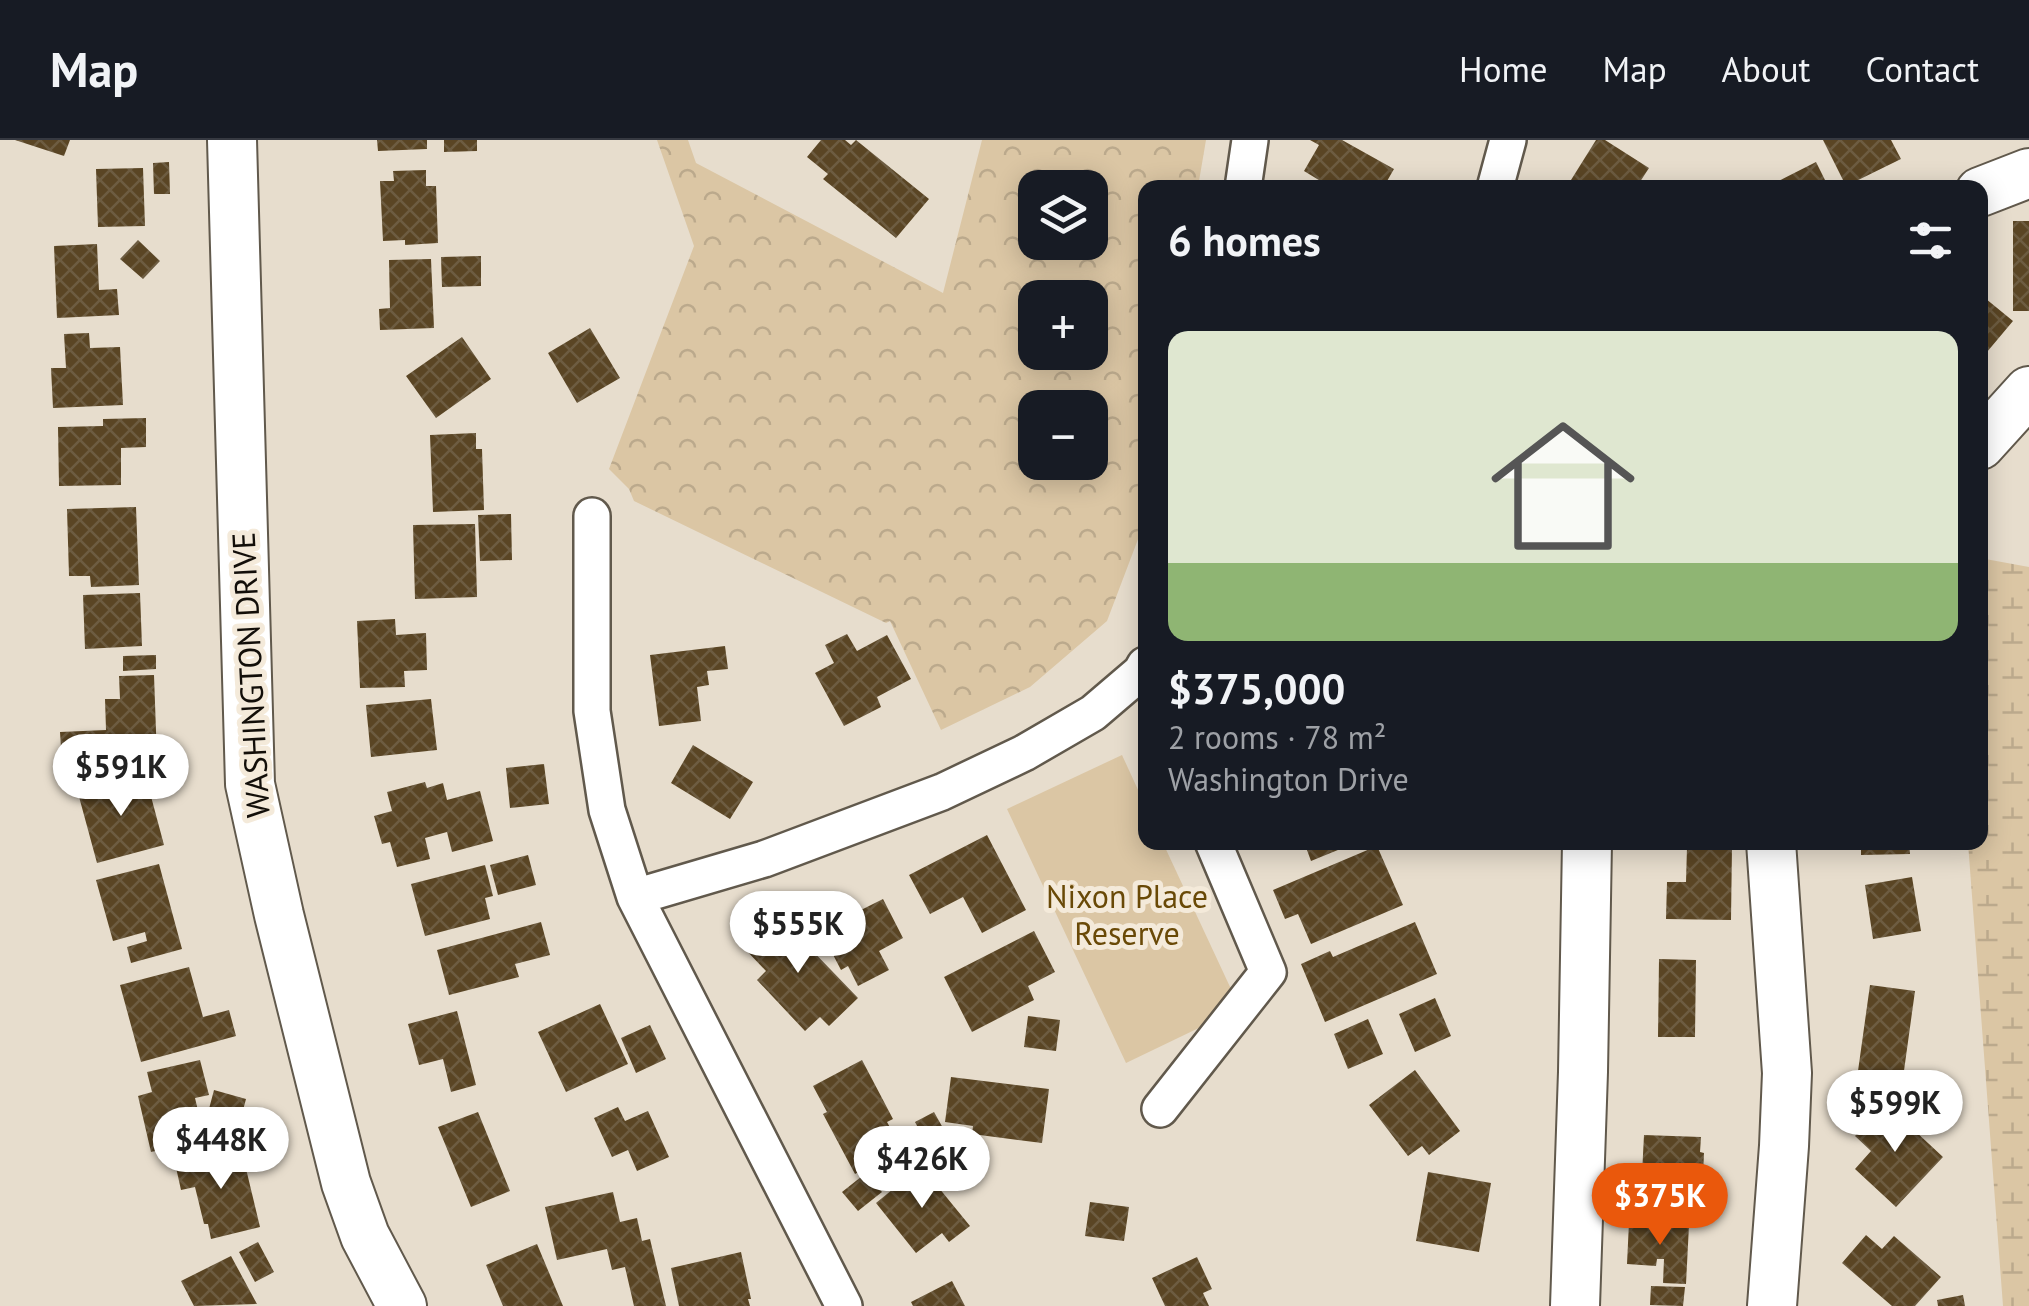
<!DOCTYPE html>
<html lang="en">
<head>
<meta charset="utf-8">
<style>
  :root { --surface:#171b24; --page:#242831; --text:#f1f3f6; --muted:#9ea1a6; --line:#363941; --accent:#ea580c }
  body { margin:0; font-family:"PT Sans",sans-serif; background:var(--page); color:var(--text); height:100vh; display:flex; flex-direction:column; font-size:38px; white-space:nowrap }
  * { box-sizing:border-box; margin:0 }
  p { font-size:32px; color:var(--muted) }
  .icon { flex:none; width:55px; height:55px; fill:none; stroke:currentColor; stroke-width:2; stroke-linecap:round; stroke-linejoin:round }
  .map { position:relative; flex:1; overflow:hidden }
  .details { position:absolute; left:1138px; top:40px; width:850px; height:670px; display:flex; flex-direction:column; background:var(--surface); border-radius:20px; box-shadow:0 5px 25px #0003 }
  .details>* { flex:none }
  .controls { position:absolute; left:1018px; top:30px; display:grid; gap:20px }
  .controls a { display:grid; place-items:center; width:90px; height:90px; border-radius:20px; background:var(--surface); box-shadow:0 5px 25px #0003; font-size:50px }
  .price { position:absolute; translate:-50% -85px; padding:0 22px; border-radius:35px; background:#fff; color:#222; font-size:32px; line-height:65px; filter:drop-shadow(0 2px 5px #0008) }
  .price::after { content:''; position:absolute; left:50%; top:60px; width:30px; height:22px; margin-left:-15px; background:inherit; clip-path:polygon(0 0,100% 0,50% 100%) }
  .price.on { background:var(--accent); color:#fff }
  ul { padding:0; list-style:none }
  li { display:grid; align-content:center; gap:20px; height:530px; padding:0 30px }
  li+li { border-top:2px solid var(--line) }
  li span { display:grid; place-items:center; height:310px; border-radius:20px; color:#555 }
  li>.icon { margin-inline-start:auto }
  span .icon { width:180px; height:180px; fill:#fffc; stroke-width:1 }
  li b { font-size:42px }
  h2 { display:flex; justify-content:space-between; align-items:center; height:120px; padding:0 30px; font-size:42px }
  header { display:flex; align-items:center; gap:60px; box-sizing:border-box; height:140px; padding:0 50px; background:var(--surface); border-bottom:2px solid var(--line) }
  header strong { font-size:48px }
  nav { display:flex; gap:55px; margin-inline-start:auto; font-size:35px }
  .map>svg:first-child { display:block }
  .forest { fill:url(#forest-crowns); fill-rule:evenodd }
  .wetland { fill:url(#wetland-marsh) }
  .green { fill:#dbc6a4 }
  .building { fill:url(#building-cross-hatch) }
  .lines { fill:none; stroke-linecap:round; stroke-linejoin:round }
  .street-casing { stroke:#61594c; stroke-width:40 }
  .secondary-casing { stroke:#61594c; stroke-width:52 }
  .street { stroke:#fff; stroke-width:35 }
  .secondary { stroke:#fff; stroke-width:48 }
  .labels { text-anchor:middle; stroke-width:10; stroke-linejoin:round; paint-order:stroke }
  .street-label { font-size:32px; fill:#120e09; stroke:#f4eada }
  .park-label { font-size:32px; fill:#694907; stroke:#f4eada }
</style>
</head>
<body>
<header>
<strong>Map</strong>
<nav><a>Home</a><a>Map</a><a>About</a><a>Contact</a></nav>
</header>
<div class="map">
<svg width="2029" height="1166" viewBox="0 0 2029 1166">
  <defs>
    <pattern id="forest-crowns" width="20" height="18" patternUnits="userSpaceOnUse" patternTransform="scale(2.5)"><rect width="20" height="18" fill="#dbc6a4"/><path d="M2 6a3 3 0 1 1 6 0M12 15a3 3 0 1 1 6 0" fill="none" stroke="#bba98c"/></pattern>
    <pattern id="wetland-marsh" width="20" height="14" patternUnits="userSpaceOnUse" patternTransform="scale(2.5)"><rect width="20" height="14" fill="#dbc6a4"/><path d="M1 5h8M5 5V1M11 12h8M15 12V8" fill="none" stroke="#bba98c"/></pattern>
    <pattern id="building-cross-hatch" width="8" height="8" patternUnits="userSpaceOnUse" patternTransform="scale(2.5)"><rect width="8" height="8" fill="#5a4524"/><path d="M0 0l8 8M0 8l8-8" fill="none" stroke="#6d5c41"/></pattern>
  </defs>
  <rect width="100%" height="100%" fill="#e7ddcd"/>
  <!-- forest -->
  <path class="forest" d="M657,0H688L696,23L943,153L982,0H1206L1198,47L1145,48V367L1140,394L1107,481L1030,547L941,590L890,481L886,483L634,361L629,349L609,329L694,106ZM1035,48H1090V102H1035ZM1035,158H1090V212H1035ZM1035,268H1090V322H1035Z"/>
  <!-- wetland -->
  <path class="wetland" d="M1980,418L2029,427V1166H2003L1968,703L1980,702Z"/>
  <!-- green -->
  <path class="green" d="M1122,615L1145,665V702L1163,703L1231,849L1205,885L1126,923L1007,669Z"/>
  <!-- building -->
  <path class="building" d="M15,0H70L64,16Z
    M377,0H427V9L378,11Z
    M444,0H477V11L444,12Z
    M821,0H845L851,5L856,0L929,59L896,98L823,39L828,34L807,17Z
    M1310,0H1342L1394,29L1383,48H1332L1304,31L1319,5Z
    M1596,0H1605L1649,28L1636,48H1566Z
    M1823,0H1891L1901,19L1846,46Z
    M169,22L170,54H154L153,23Z
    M1816,22L1829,48H1765Z
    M143,28L145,86L98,87L96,29Z
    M426,30V46H436L438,103L405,105V100L383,101L380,41H394L393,31Z
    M2013,81H2029V171H2013Z
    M138,100L160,121L143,139L120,119Z
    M97,104L99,150L117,149L119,175L57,178L54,106Z
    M481,116V146L442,147L441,117Z
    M431,119L434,188L380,190L379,169L390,168L389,120Z
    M1980,154L2013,181L1987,212L1980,206Z
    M590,188L620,238L577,263L548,213Z
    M89,193L90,208L120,207L123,265L53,268L51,228H66L64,194Z
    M462,197L491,239L436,278L406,236Z
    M146,278V307L121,308V345L59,346L58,287L103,286V279Z
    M476,293V309H482L484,370L433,372L430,295Z
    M136,367L139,445L91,447L90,436H69L67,369Z
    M511,374L512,420L480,421L478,375Z
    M475,384L477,457L415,459L413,385Z
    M140,453L142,506L85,509L83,455Z
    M395,479L396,495L426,493L427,530L404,531L405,547L360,548L357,481Z
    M847,494L857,511L887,495L911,539L877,557L881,567L844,586L815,533L834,523L825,505Z
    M725,506L728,529L707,531L709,545L697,547L701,581L659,586L650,515Z
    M156,515V529L123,531V516Z
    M154,535L157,619L62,623L60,592L106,590L105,559H120L119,536Z
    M431,559L437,610L371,617L366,565Z
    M693,605L753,642L730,679L671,643Z
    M544,624L549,664L510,668L506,628Z
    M145,634L164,705L97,723L78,653Z
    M425,642L427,648L443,643L447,660L480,651L493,701L452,712L447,692L425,698L430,719L397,727L390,702L382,704L374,676L392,671L387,652Z
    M987,695L1026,770L982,793L963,757L930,774L909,735Z
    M1304,702H1355V703L1311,721Z
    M1861,702H1909L1910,714L1861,715Z
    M1377,706L1403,765L1311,804L1298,774L1285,779L1273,750Z
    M1687,707H1732L1731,780L1666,779L1667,742H1686Z
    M528,715L536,745L498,755L490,725Z
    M159,724L182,809L131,823L127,807L147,801L145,792L113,801L96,740Z
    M485,725L493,756L485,758L490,779L425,796L411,744Z
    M1912,737L1921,791L1873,799L1865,745Z
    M883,759L903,798L879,811L889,830L858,846L848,826L841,830L817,784L843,771L847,777Z
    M778,775L858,858L829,886L820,877L805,891L757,840L766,831L744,808Z
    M541,782L550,815L515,824L519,837L449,855L437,810Z
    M1415,782L1437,834L1325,882L1301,824L1330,811L1333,817Z
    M1034,791L1055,832L1028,846L1034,860L972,892L944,837Z
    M1659,819L1696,820L1695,897H1658Z
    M189,827L203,877L229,870L236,896L141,922L120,845Z
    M1870,845L1915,851L1903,938L1858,931Z
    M1435,858L1451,896L1415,912L1399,874Z
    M600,864L628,924L566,952L538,892Z
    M457,871L476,945L451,952L443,919L419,925L408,884Z
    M1028,876L1060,880L1056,911L1024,907Z
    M1368,879L1383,914L1348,929L1334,894Z
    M650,885L666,919L636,933L621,898Z
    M200,920L209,955L195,958L205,1000L151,1012L138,956L152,952L147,932Z
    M862,920L893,979L887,982L902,1009L855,1034L823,974L827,972L813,946Z
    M1415,930L1460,991L1429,1015L1422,1006L1408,1016L1369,965Z
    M951,937L1049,949L1042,1003L972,994L973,986L945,982Z
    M214,950L246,959L237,993L205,984Z
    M1885,963L1943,1017L1896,1067L1855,1029L1871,1011L1855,996Z
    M618,967L625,981L648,971L669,1017L637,1031L628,1010L612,1017L594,978Z
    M478,972L510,1051L471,1067L438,987Z
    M934,972L948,997L928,1007L915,982Z
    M1644,995L1701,997L1700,1012L1704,1013L1703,1035H1699L1698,1051L1674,1049L1673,1074L1640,1073Z
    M241,1008L260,1087L211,1099L208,1084H204L195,1047L181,1050L175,1023Z
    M921,1026L970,1086L949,1102L942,1093L916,1113L876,1063Z
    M1428,1032L1491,1043L1479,1112L1416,1101Z
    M866,1033L882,1052L858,1071L842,1052Z
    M613,1052L620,1082L637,1078L642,1101L650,1099L666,1166H634L625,1127L612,1130L607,1109L557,1120L545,1067Z
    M1090,1062L1129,1067L1124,1101L1085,1096Z
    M1629,1082L1689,1085L1686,1144L1663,1143L1664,1119H1657L1656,1126L1627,1124Z
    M1866,1095L1882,1109L1894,1096L1941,1137L1915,1166H1892L1842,1123Z
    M258,1102L274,1132L255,1142L239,1112Z
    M537,1104L563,1166H503L486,1125Z
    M741,1112L751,1159H748L750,1166H679L671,1128Z
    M231,1116L257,1164L194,1166L181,1141Z
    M1197,1117L1212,1149L1203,1153L1209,1166H1165L1152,1138Z
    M952,1141L965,1166H913L911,1162Z
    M1651,1146L1685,1147L1683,1166L1650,1165Z
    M1963,1155L1965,1166H1938L1937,1160Z"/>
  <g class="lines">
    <defs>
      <path id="street" d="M1243,48L1250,0
        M1495,48L1508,0
        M592,376V571L607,670L635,757L844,1166
        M635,757L764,719L942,652L1024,613L1093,573L1141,532L1145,525
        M1160,969L1268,832L1213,702"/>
      <path id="secondary" d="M232,0L250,644L279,775L346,1043L365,1096L402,1166
        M1980,52L2029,33
        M1980,305L2029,251
        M1771,702L1787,933L1784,1006L1772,1166
        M1575,1166L1583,932L1587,702"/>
    </defs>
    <!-- street casing -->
    <use href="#street" class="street-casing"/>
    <!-- secondary casing -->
    <use href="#secondary" class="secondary-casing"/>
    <!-- street -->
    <use href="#street" class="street"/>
    <!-- secondary -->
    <use href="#secondary" class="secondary"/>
  </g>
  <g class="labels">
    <!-- street labels -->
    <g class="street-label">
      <text transform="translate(251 535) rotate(-93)" y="11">WASHINGTON DRIVE</text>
    </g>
    <!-- park labels -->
    <g class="park-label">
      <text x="1127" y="768">Nixon Place<tspan x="1127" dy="37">Reserve</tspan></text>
    </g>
  </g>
</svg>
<div class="controls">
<a><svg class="icon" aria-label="layers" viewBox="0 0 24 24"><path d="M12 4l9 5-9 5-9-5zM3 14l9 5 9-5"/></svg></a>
<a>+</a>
<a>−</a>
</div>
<b class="price" style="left:121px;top:679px">$591K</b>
<b class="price" style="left:798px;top:836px">$555K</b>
<b class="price" style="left:1895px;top:1015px">$599K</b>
<b class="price" style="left:221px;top:1052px">$448K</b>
<b class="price" style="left:922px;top:1071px">$426K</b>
<b class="price on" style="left:1660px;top:1108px">$375K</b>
<section class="details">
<h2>6 homes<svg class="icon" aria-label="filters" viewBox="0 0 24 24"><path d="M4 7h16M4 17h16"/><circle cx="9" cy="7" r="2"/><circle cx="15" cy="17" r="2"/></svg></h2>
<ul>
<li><span style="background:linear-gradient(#dfe7d0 75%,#8fb573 0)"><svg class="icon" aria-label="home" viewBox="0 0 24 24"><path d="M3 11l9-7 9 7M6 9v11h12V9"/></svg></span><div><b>$375,000</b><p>2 rooms · 78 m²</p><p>Washington Drive</p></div></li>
</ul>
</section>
</div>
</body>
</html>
